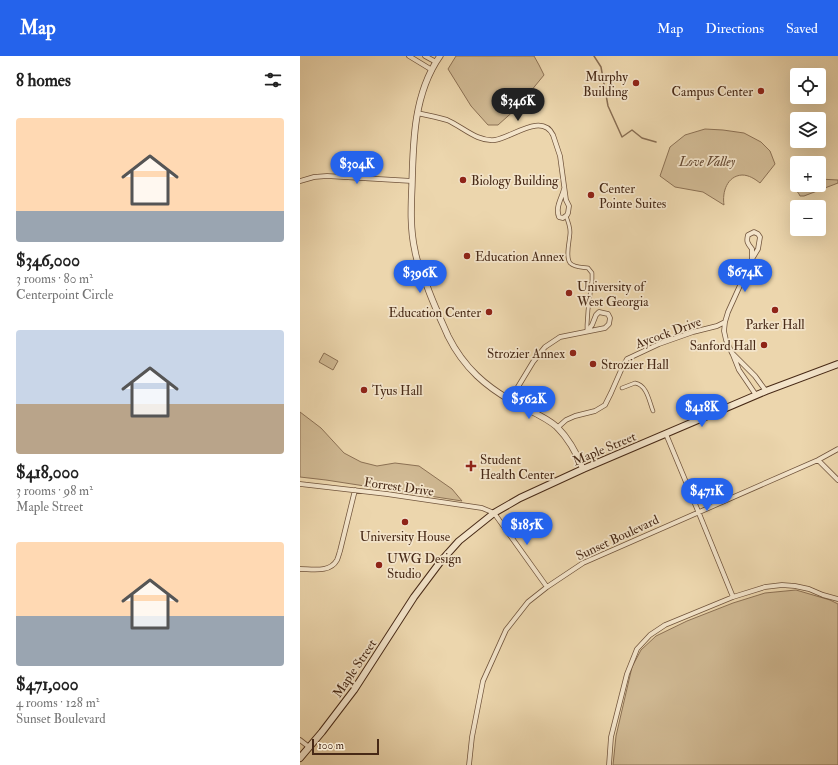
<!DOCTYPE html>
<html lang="en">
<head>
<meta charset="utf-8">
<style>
  :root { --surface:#fff; --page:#f6f6f6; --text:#222; --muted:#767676; --accent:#2563eb }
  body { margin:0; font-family:"IM FELL Double Pica",serif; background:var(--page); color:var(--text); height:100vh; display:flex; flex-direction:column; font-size:15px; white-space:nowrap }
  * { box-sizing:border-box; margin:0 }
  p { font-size:13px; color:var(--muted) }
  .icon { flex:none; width:22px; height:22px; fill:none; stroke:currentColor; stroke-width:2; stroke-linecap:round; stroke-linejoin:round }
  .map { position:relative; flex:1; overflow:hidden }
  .panel { display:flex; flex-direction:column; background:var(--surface); width:300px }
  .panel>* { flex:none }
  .fabs { position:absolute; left:490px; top:12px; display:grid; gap:8px }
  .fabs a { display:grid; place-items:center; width:36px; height:36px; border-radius:4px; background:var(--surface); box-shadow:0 4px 16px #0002; font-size:20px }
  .scale { position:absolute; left:12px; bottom:10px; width:67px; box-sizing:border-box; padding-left:4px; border:2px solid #472916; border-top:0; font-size:11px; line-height:14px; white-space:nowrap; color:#472916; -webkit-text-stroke:3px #f3e4ca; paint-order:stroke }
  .price { position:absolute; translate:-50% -34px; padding:0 9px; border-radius:14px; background:var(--accent); color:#fff; font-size:13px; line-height:26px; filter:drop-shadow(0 1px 2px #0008) }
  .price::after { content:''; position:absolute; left:50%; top:24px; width:12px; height:9px; margin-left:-6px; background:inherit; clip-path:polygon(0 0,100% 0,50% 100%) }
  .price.on { background:#222; color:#fff }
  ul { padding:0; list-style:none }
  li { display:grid; align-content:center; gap:8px; height:212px; padding:0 16px }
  li span { display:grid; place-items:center; height:124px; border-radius:4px; color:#555 }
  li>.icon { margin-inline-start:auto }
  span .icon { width:72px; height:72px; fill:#fffc; stroke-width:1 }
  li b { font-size:17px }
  h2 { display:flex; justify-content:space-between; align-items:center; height:48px; padding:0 16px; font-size:17px }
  header { display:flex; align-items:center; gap:24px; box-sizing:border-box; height:56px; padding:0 20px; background:var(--accent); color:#fff }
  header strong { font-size:19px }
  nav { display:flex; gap:22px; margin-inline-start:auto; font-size:14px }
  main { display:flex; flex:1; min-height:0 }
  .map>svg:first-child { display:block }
  .green { fill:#d0b993; stroke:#8c7154 }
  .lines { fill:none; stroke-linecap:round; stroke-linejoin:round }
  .stream { stroke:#886d52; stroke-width:1.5 }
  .pedestrian-casing { stroke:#70543c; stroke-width:4.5 }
  .minor-casing { stroke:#70543c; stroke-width:5.5 }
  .tertiary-casing { stroke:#70543c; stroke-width:7 }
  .secondary-casing { stroke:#472916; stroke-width:8 }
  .pedestrian { stroke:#f3e4ca; stroke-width:3 }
  .minor { stroke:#f3e4ca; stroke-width:4 }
  .tertiary { stroke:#f3e4ca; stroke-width:5.5 }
  .secondary { stroke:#f3e4ca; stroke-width:6 }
  .poi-dot { fill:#8f2418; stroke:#f3e4ca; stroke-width:1.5 }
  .labels { text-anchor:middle; stroke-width:3.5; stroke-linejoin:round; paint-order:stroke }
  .poi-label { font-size:13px; fill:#472916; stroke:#f3e4ca; text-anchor:start }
  .park-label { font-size:13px; font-style:italic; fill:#62462f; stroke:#f3e4ca }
  .street-label { font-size:13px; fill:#472916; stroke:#f3e4ca }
</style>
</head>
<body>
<header>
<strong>Map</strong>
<nav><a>Map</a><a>Directions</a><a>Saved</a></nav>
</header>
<main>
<section class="panel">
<h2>8 homes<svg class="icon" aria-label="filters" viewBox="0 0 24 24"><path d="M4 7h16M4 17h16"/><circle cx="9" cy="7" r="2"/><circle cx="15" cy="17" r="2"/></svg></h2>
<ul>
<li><span style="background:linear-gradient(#ffd9b3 75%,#9aa5b1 0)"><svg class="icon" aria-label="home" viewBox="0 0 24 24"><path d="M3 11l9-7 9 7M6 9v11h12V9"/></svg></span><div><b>$346,000</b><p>3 rooms · 80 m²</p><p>Centerpoint Circle</p></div></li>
<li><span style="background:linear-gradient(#c9d6e8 60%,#b9a48a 0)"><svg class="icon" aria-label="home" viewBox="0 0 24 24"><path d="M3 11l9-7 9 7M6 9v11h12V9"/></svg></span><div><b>$418,000</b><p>3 rooms · 98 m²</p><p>Maple Street</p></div></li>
<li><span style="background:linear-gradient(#ffd9b3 60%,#9aa5b1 0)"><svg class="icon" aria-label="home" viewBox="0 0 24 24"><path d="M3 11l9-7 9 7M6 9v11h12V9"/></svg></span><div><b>$471,000</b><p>4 rooms · 128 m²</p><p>Sunset Boulevard</p></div></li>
</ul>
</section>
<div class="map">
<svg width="538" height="709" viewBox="0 0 538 709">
  <rect width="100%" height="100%" fill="#ecd6ad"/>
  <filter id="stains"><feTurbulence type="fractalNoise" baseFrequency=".005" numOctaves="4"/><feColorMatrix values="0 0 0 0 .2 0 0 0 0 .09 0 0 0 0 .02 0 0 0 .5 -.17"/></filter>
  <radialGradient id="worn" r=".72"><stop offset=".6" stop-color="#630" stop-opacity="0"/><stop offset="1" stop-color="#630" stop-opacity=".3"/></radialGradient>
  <!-- green -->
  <path class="green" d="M156,0H234L239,9L244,19L217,52L198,69H188L171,50L148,13Z
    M405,73L423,74L444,77L461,86L470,95L475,108L460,127C455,123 449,119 442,119C427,120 422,136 424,149L403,136L375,131L360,120L370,91L385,79Z
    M519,123L538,124V127L504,140H500C499,137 496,135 495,132L497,129H519Z
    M24,297L38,305L33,314L19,306Z
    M0,356L21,372L44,397L61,406L77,410L95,407L119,410L152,433L162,445L26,424L0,421Z
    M496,534L530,544L538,548V709H313L316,680L332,611L341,594L356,580L387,565L433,547L465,537Z"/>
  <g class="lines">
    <!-- stream -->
    <path class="stream" d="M294,0L301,11L308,50L322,81L332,74L342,82L356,86"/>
    <defs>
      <path id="pedestrian" d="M266,160C268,165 270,170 270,176C270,184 265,200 270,207C275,212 283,211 288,212L292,217V224L288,254L287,269V275
        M322,332L335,327C347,329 349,345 353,355"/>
      <path id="minor" d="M109,0L132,14
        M125,0L136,6
        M117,57C127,59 137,61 147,64C163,71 177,86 195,84C211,82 242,56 253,79L260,100L266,144L269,150L268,157L267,159L263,162L259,161C255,151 262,142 264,133
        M0,125L14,121L27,120L112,125
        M452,203V193C448,188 446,186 448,179L454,176L458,178L460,181L458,193L452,203L428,256L425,266L424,275L426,284L432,297L455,320L466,335
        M433,299L439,314L456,339
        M210,344L233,306L245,291L260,281L305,272L309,268L310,262L308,258L299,256L296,259L292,269L287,275
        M257,372L266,364L275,360L295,355L305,349L311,337L322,312L327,303L359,288L393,276L417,270L425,266
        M366,378L398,455L433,541
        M518,404L538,424
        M0,428L87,438L182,452L194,457L247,531
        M0,513C12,513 30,517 37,504C38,502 39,498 40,495L55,434
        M0,684L9,691
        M169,709L172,681L183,625L206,574L228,546L247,531L283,507L518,404L538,393
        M309,709L311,681L327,618L337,593L350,579L365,569L433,541L465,531L482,529L495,530L509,533L523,539L538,543"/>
      <path id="tertiary" d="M140,0C114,37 113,85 112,129C111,151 110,173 115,195C117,207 122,219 127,230C133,247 141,264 148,280C164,312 186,331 217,348C230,355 246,361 257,371C269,383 277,398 283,413"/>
      <path id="secondary" d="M0,702L22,676L54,634L114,541L141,505L159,485L194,457L220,442L283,413L466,335L538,308"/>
    </defs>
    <!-- pedestrian casing -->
    <use href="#pedestrian" class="pedestrian-casing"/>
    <!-- minor casing -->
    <use href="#minor" class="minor-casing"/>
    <!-- tertiary casing -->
    <use href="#tertiary" class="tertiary-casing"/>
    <!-- secondary casing -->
    <use href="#secondary" class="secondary-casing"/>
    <!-- pedestrian -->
    <use href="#pedestrian" class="pedestrian"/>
    <!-- minor -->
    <use href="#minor" class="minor"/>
    <!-- tertiary -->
    <use href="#tertiary" class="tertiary"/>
    <!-- secondary -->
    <use href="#secondary" class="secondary"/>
  </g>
  <!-- markers -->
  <g class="poi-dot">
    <circle cx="336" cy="27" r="4"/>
    <circle cx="461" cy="35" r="4"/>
    <circle cx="163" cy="124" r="4"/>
    <circle cx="291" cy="139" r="4"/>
    <circle cx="167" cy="200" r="4"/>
    <circle cx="269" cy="237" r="4"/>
    <circle cx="475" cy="254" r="4"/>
    <circle cx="189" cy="256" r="4"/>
    <circle cx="464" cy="289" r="4"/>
    <circle cx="273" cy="297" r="4"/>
    <circle cx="293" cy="308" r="4"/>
    <circle cx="64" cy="334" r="4"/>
    <path d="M169 404h4v4h4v4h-4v4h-4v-4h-4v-4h4z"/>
    <circle cx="105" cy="466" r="4"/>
    <circle cx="79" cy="509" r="4"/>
  </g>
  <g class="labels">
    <!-- poi labels -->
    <g class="poi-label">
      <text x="328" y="25" text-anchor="end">Murphy<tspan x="328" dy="15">Building</tspan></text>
      <text x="453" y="40" text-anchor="end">Campus Center</text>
      <text x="171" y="129">Biology Building</text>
      <text x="299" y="137">Center<tspan x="299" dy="15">Pointe Suites</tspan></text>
      <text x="175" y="205">Education Annex</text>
      <text x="277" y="235">University of<tspan x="277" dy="15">West Georgia</tspan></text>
      <text x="181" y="261" text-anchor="end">Education Center</text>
      <text x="475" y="273" text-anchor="middle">Parker Hall</text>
      <text x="456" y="294" text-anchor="end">Sanford Hall</text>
      <text x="265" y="302" text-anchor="end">Strozier Annex</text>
      <text x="301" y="313">Strozier Hall</text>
      <text x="72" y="339">Tyus Hall</text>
      <text x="180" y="408">Student<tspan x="180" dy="15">Health Center</tspan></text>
      <text x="105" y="485" text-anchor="middle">University House</text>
      <text x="87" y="507">UWG Design<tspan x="87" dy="15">Studio</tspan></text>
    </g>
    <!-- park labels -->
    <g class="park-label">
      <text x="407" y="110">Love Valley</text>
    </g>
    <!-- street labels -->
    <g class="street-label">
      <text transform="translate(368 276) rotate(-20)" y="5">Aycock Drive</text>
      <text transform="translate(304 392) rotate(-23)" y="5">Maple Street</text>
      <text transform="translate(99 430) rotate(8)" y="5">Forrest Drive</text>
      <text transform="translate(317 481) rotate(-25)" y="5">Sunset Boulevard</text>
      <text transform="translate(54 612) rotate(-56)" y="5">Maple Street</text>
    </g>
  </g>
  <rect width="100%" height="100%" filter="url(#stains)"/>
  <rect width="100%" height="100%" fill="url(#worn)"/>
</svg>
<div class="fabs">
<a><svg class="icon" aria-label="locate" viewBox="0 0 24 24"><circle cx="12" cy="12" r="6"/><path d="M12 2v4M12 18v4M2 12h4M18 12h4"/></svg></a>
<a><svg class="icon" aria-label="layers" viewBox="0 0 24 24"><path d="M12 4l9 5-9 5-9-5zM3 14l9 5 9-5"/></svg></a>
<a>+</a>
<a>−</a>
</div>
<div class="scale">100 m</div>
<b class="price on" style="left:218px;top:66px">$346K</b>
<b class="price" style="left:57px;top:129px">$304K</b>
<b class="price" style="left:445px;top:237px">$674K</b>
<b class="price" style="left:120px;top:238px">$396K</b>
<b class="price" style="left:229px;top:364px">$562K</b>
<b class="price" style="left:402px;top:372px">$418K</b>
<b class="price" style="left:407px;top:456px">$471K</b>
<b class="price" style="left:227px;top:490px">$185K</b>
</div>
</main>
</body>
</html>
